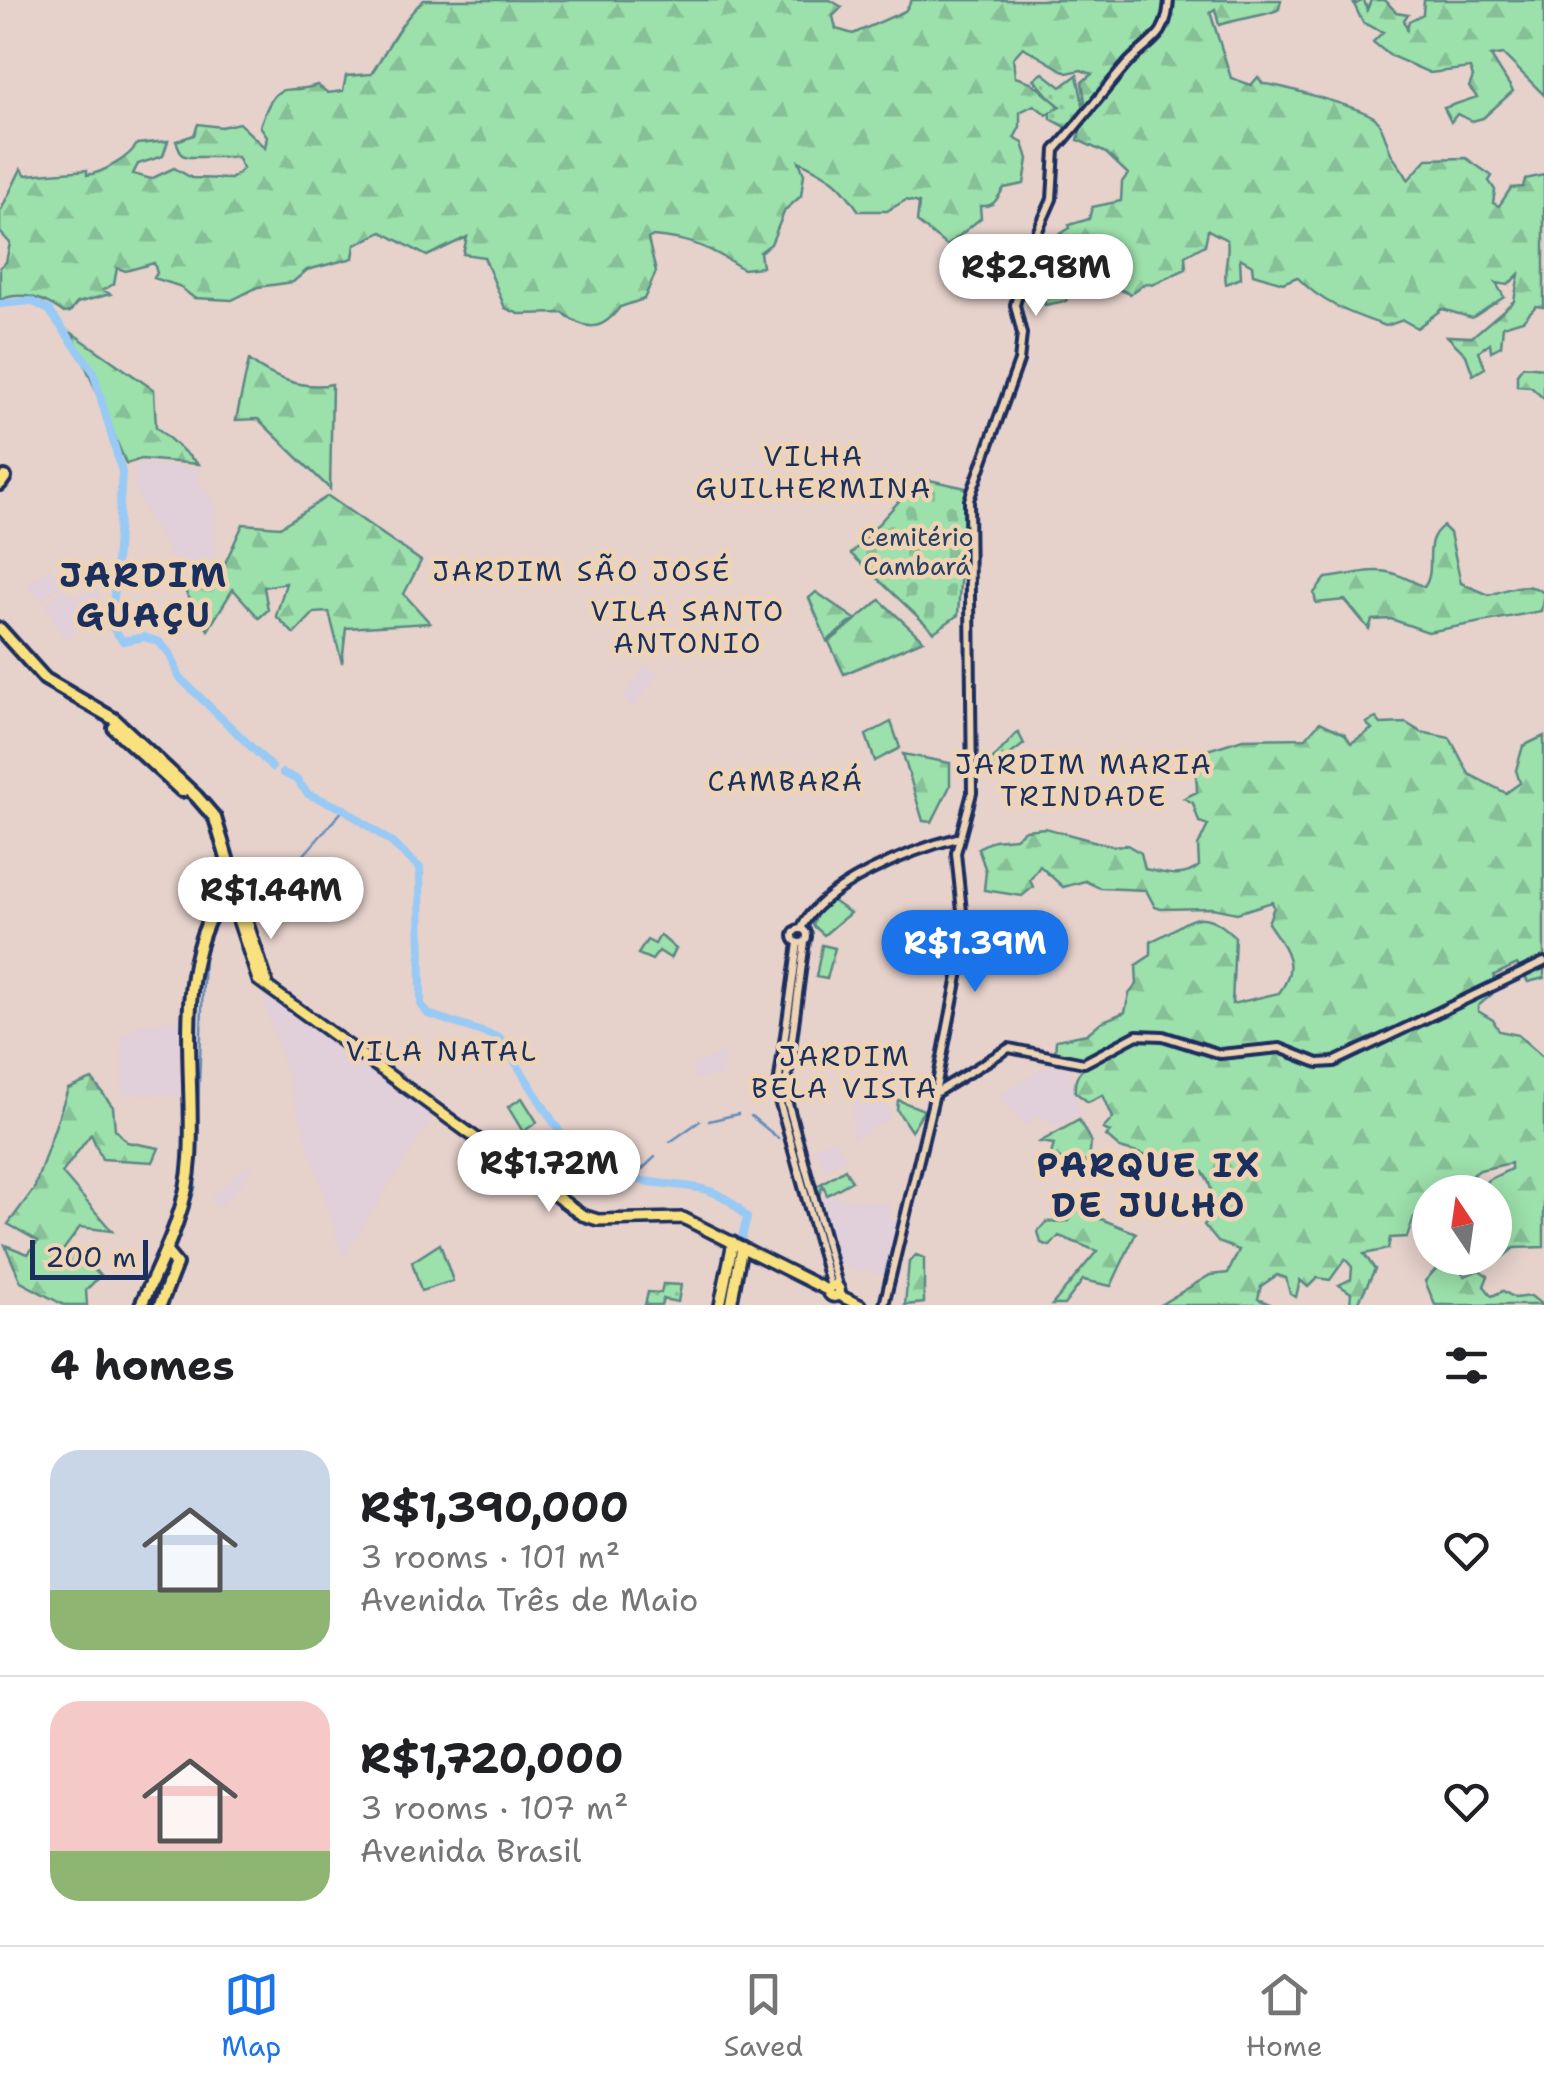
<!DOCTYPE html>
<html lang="en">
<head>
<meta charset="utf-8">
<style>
  :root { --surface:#fff; --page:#f6f6f6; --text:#202124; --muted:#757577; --line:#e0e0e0; --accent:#1a73e8 }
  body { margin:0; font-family:"Shantell Sans",sans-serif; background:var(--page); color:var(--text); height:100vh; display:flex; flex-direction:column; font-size:38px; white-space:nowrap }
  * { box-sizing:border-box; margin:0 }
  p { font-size:32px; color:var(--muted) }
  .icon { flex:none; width:55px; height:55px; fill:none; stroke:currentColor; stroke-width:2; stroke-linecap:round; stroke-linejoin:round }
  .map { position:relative; height:1305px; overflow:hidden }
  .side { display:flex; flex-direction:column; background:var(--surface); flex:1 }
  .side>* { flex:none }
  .needle { width:65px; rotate:347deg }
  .buttons { position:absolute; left:1412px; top:1175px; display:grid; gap:20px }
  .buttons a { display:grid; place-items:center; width:100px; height:100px; border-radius:50%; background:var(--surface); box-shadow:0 5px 25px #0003; font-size:50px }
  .scale { position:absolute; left:30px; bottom:25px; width:118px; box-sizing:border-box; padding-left:10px; border:5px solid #1b2f5e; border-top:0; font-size:28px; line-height:35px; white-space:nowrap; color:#1b2f5e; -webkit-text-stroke:8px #eed4b5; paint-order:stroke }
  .price { position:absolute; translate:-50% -85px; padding:0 22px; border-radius:35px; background:#fff; color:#222; font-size:32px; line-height:65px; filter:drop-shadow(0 2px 5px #0008) }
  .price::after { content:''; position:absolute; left:50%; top:60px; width:30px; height:22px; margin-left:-15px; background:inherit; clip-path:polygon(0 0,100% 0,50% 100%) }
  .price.selected { background:var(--accent); color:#fff }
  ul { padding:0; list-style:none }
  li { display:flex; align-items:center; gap:30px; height:250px; padding:0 50px }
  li+li { border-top:2px solid var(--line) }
  li span { display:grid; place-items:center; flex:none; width:280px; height:200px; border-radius:30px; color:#555 }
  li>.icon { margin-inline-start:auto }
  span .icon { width:120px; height:120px; fill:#fffc; stroke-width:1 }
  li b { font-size:42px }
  h2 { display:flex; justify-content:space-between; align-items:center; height:120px; padding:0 50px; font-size:42px }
  .tabs { display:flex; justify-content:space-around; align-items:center; height:140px; border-top:2px solid var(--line); background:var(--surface); font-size:28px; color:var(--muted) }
  .tabs a { display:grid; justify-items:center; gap:5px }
  .tabs .selected { color:var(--accent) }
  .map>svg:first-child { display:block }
  .built { fill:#e1cfda }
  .grass { fill:url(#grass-dots); stroke:#5c8884; stroke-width:2.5 }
  .forest { fill:url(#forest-firs); stroke:#5c8884; stroke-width:2.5 }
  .cemetery { fill:url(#cemetery-stones); stroke:#5c8884; stroke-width:2.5 }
  .park { fill:#9ce0ab; stroke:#5c8884; stroke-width:2.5 }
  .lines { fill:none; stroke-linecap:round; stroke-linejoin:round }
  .stream { stroke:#668cb9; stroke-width:2.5 }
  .river { stroke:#98caf5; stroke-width:8 }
  .minor-casing { stroke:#1b2f5e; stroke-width:14 }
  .major-casing { stroke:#1b2f5e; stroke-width:16 }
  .highway-casing { stroke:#1b2f5e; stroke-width:18 }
  .minor { stroke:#eed4b5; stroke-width:6 }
  .major { stroke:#fae180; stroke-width:9 }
  .highway { stroke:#fae180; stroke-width:10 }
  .labels { text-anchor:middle; stroke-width:9; stroke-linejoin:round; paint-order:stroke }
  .park-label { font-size:25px; fill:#284166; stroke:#eed4b5 }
  .neighbourhood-label { font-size:28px; letter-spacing:2.5px; fill:#1b2f5e; stroke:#eed4b5 }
  .district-label { font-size:35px; font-weight:bold; letter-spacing:2.5px; fill:#1b2f5e; stroke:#eed4b5 }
</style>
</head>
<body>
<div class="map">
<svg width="1544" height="1305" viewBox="0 0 1544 1305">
  <defs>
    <pattern id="grass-dots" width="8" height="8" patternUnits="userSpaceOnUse" patternTransform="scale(2.5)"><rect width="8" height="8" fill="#9ce0ab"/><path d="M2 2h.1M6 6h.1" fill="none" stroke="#86c096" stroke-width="1.8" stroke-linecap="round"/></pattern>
    <pattern id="forest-firs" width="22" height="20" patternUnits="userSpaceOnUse" patternTransform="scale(2.5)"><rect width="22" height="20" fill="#9ce0ab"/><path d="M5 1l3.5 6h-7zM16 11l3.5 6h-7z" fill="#86c096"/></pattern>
    <pattern id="cemetery-stones" width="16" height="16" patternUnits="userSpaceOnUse" patternTransform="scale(2.5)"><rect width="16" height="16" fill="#9ce0ab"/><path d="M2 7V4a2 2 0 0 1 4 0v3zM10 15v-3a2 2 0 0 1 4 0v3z" fill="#86c096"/></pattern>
  </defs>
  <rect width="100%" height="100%" fill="#e6d1cb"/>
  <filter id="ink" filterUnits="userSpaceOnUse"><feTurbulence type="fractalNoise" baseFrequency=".01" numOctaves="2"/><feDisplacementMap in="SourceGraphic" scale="20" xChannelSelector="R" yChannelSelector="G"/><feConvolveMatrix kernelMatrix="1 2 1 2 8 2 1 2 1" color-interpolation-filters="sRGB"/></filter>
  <g filter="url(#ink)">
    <!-- built -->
    <path class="built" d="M137,463L199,468L198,484L214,500L215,557L186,583L140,501L134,488Z
      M49,568L61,584L41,600L29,585Z
      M99,584L98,616L65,640L46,605L64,589L76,599Z
      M645,666L657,673L634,707L623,699Z
      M267,990L434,1115L343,1257L262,994Z
      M180,1020L179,1095L122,1094L123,1038L137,1025Z
      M723,1053L721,1076L694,1079L693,1064Z
      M1050,1064L1064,1067L1080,1092L1074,1098L1081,1113L1060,1126L1037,1115L1026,1126L999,1096Z
      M876,1096L887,1100L890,1119L853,1138L854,1098L869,1102Z
      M835,1140L846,1158L825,1170L814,1148Z
      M246,1166L254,1170L219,1207L211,1198Z
      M827,1196L890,1204L887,1218L897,1222L886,1275L838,1266L820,1202Z"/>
    <!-- grass -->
    <path class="grass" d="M1043,73L1061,87L1077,75L1084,109L1073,131L1051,119L1050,98L1034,79Z
      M663,1284L681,1285L678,1302L663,1299L661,1305H645L648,1292L661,1293Z"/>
    <!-- forest -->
    <path class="forest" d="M424,0H830L842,7L833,16L836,29L853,34L905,11L912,0H1281L1279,9C1272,15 1235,19 1219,25L1215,9L1210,12L1231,78L1251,85L1258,77L1263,84C1277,84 1369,110 1376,119C1385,129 1386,144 1392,155C1397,164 1406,173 1408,180L1427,159L1466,158L1492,176L1489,181L1495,190L1493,203L1499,206L1511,188L1523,187L1525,179L1544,175V307L1536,306L1523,320L1503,326L1501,346L1491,351L1490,343L1479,351L1485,368L1473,375L1466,355L1447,336L1472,337L1514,301L1519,274L1508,285L1496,283L1504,297L1472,318L1442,309L1417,328L1403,320L1386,326C1351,314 1321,303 1297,277L1283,283L1253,274L1252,265L1240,258L1241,278L1226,284C1223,267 1230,254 1227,240L1208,230L1205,245L1185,256L1186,269L1152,285L1146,283L1130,294L1119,289L1115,275L1091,283L1084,278L1075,279L1066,301L1045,305L1041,284L1064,276L1070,265L1055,255L1061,244L1054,238L1070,228L1069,225L1089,219L1092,207L1121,201L1122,182L1128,174L1106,153L1078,140L1086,108L1082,82L1092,74L1081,70L1067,73L1023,47L1013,58L1015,77L1031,82L1060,106L1047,115L1034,105L1020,112V127L1014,138L1023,143L1028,159L1024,184L1004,188C996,199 996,207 980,206L981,218L947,246L917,222L919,203L906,200L887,211H859C837,179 832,178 799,161L804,174L801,196L785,210L771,244L760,252L762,267L743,269C712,249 692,239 653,236L648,239L656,272L644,299L620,307C602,331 587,332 563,313L519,314L505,308L484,257L463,254L467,237L427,256L382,232L355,245L353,258L307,270L293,282L258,287L232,300L194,298L179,286L154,278L157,273L154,263L126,271L117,268L114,284L103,290L110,294L77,303L70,312L64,313C45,299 23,290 0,300V267L6,262L10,243L0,232V212L21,169L26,175L87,170V175C103,173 130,157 137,144L168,141L163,156L138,164L133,174L151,179L174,168L192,178L231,179L243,169L237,157H188L182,155L176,141L194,135L198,124L221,127L239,123L265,148L267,136L260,126C278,74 283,97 317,85L328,93L343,91L346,76L371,74C388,49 400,21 424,0Z
      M1352,0L1356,4L1364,0L1367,10L1371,0H1385L1396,12L1408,14L1404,20L1407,29L1409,21L1423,14L1424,0H1544V95L1503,54L1491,56L1513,91L1483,118L1472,121L1457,114L1451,122L1444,108L1477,97L1469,87L1473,77L1470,68L1430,73L1389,55L1373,42L1383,32L1363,23Z
      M72,333L154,390L156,427L198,464L141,459L126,464Z
      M249,360C271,378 304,390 332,384L330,489L258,419L236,420Z
      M1523,366L1544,368V399L1531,387L1517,386V374Z
      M328,496L421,561L404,594L430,623L346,628L342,663L329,612L314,613L294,634L276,616L286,583L264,587L268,610L259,618L233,589L208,630L185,591L221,572L243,524L280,527Z
      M1443,526L1450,533L1461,583L1489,595C1507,590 1527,579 1544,593L1541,611L1428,632L1391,619L1372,620L1369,629L1345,600L1316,603L1314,593L1326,578C1376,572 1377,562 1424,587C1438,569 1420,542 1443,526Z
      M816,592L855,619L827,641L809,598Z
      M880,600L923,640L844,674L829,642Z
      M1376,718L1381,724L1406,723L1421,732L1450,738L1469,774L1506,793L1520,783L1516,770L1523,746L1544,736V978L1528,982L1517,964L1494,975L1492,994L1478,1006V1011L1493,1020L1499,1031L1518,1035L1544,1058V1247L1514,1248L1499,1260L1470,1267L1462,1260L1458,1268L1465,1276L1479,1270L1488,1276L1484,1286L1492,1296L1503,1291L1515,1298L1531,1296L1542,1305H1435L1425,1281L1446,1258H1495V1192H1477L1488,1180L1511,1169V1163L1480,1170L1455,1187L1436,1185L1430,1192V1210L1414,1217L1407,1237L1390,1238L1388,1249L1364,1254L1375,1269L1357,1305H1350L1351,1293L1339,1285L1351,1279L1352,1267L1345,1259L1330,1280L1317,1278L1308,1287L1300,1280L1296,1297L1290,1294L1286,1278L1277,1275L1261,1286L1258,1299L1272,1305H1160L1210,1275L1228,1273L1239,1250L1218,1242L1204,1225C1216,1212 1214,1187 1203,1172L1120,1148L1106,1136L1110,1132L1103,1129L1113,1118L1103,1095L1088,1102L1075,1092C1073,1068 1090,1065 1107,1052L1079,1061L1055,1058L1056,1040L1087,1034L1101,1022L1125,1012L1129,994L1137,984L1136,965L1151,955V941C1187,927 1197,899 1235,937L1232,1004L1279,993C1301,964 1284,947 1268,923L1274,907L1272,902L1237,913L1212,908L1161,909L1155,907L1146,890L1100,888L1085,881L1063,887L1040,866L1030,880L1033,887L1022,896L984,890L986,871L978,848L994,840L1015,838L1025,830L1045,828L1112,846L1127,845L1141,853L1145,869C1164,873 1183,880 1199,866L1198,846L1208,825L1199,822L1193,803L1184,798L1197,792L1196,766L1207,750L1243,739L1306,738L1320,722L1345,734L1351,743L1372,729L1366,723Z
      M1018,732L1024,744L998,764L995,772L983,770Z
      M903,754L950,763V786L932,822L923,821Z
      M92,1079L113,1107L115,1129L127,1142L159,1148L153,1162L102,1159L91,1134L62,1173L112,1231L80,1227L64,1249L101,1275L86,1290L87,1305H64L21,1282L5,1245L28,1254L38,1241L8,1224L34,1189L68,1089Z
      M898,1100L924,1110L911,1131L897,1110Z
      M1079,1120L1091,1142L1089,1162L1050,1158L1054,1144L1040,1142Z
      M1076,1209L1136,1233L1111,1286L1083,1280L1064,1305H1052L1097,1251L1059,1236L1050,1246L1041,1243L1038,1231L1046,1222L1069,1221Z
      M916,1255L924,1258V1303L905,1305L909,1262Z"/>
    <!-- cemetery -->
    <path class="cemetery" d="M920,478L966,488L958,615L934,632L851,554Z"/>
    <!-- park -->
    <path class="park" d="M891,722L900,748L875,761L866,735Z
      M830,899L850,913L824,935L813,925L819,907Z
      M660,935L676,949L670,958L659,951L652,960L638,954L647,940L655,944Z
      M822,945L835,948L827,979L816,977Z
      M522,1098L537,1122L523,1132L508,1107Z
      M845,1169L852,1181L827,1195L823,1185L817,1199L814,1188Z
      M440,1244L453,1281L421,1291L412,1262Z"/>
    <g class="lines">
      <!-- stream -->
      <path class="stream" d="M244,898L302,857L344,809
        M791,1018L793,1005
        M790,1029L781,1094L794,1142
        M751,1116L778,1138
        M709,1121L738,1114
        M670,1142L700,1121
        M799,1156L823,1242
        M633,1178L655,1157
        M174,1253L195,1188L204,956L211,932L228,904
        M152,1305L169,1265"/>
      <!-- river -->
      <path class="river" d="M0,304L31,301L49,310L93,371L122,472L112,627L123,641L144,637L159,642L170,654L179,677L272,767
        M283,773L296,779L308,794L344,809L391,842L420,868L421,1004L428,1014L500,1038L559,1131L587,1160L621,1173
        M639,1180C680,1189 717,1179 747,1218L742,1237"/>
      <defs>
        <path id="minor" d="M801,929C819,886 914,849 957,838
          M793 936a7 7 0 1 1 14 0a7 7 0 1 1-14 0Z
          M805,941L785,1093L839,1289
          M798,943L777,1093L831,1287
          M937,1092L1009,1048L1084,1063L1137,1035L1163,1036L1220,1054L1280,1048L1318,1063L1334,1062L1544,962
          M884,1305L935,1093L965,941L956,853L972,793L969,500L1019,361L1022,334L1015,305L1032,244L1052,199L1055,150C1080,122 1101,94 1126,65C1137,52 1152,44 1161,31C1167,21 1168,11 1169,0"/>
        <path id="major" d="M234,882L267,982
          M228,889L258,980L582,1215L598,1220L683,1218L829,1291
          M828.5 1291a5.5 5.5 0 1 1 11 0a5.5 5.5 0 1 1-11 0Z
          M838,1295L860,1305
          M720,1305L733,1242
          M731,1305L742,1247"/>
        <path id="highway" d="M0,484L5,477
          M0,629L45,679L114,719L196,796L215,818L234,882C168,953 196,1071 190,1159C187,1212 162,1258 141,1305
          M114,728L182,791
          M160,1305L176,1264L166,1252"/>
      </defs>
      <!-- minor casing -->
      <use href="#minor" class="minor-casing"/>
      <!-- major casing -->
      <use href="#major" class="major-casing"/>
      <!-- highway casing -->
      <use href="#highway" class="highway-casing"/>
      <!-- minor -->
      <use href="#minor" class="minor"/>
      <!-- major -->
      <use href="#major" class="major"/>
      <!-- highway -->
      <use href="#highway" class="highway"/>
    </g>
  </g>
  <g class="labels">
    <!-- park labels -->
    <g class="park-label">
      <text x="917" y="546">Cemitério<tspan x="917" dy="29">Cambará</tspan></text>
    </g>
    <!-- neighbourhood labels -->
    <g class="neighbourhood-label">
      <text x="814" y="466">VILHA<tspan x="814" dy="32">GUILHERMINA</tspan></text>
      <text x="582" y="581">JARDIM SÃO JOSÉ</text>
      <text x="688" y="621">VILA SANTO<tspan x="688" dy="32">ANTONIO</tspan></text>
      <text x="1084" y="774">JARDIM MARIA<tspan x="1084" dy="32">TRINDADE</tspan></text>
      <text x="786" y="791">CAMBARÁ</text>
      <text x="442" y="1061">VILA NATAL</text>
      <text x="845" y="1066">JARDIM<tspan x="845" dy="32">BELA VISTA</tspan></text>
    </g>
    <!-- district labels -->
    <g class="district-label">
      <text x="144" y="587">JARDIM<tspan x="144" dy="40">GUAÇU</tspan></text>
      <text x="1149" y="1177">PARQUE IX<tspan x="1149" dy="40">DE JULHO</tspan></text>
    </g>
  </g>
</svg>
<div class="buttons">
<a><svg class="needle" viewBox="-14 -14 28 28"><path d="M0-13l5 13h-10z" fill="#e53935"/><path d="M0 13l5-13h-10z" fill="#757577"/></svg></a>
</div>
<div class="scale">200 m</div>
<b class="price" style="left:1036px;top:319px">R$2.98M</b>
<b class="price" style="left:271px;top:942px">R$1.44M</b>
<b class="price selected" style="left:975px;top:995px">R$1.39M</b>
<b class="price" style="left:549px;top:1215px">R$1.72M</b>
</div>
<section class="side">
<h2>4 homes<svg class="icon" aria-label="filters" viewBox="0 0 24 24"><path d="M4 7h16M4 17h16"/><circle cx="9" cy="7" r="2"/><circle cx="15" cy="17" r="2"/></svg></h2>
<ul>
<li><span style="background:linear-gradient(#c9d6e8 70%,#8fb573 0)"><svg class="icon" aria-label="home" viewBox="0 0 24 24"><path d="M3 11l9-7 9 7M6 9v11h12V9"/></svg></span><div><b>R$1,390,000</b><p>3 rooms · 101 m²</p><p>Avenida Três de Maio</p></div><svg class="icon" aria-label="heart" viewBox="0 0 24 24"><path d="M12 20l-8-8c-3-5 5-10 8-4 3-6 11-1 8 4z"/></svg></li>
<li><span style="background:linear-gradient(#f6c9c9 75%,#8fb573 0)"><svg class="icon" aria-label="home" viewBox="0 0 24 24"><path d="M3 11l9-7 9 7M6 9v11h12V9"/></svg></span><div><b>R$1,720,000</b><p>3 rooms · 107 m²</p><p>Avenida Brasil</p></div><svg class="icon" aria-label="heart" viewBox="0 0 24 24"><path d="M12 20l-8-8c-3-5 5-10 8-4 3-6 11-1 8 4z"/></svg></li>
</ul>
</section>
<nav class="tabs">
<a class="selected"><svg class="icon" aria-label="map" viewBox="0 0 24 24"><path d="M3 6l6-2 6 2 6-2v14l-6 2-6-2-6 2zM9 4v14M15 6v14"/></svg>Map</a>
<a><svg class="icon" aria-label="saved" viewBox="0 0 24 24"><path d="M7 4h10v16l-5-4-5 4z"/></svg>Saved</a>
<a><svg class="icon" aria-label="home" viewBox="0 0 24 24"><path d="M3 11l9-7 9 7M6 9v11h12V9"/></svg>Home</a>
</nav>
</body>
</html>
